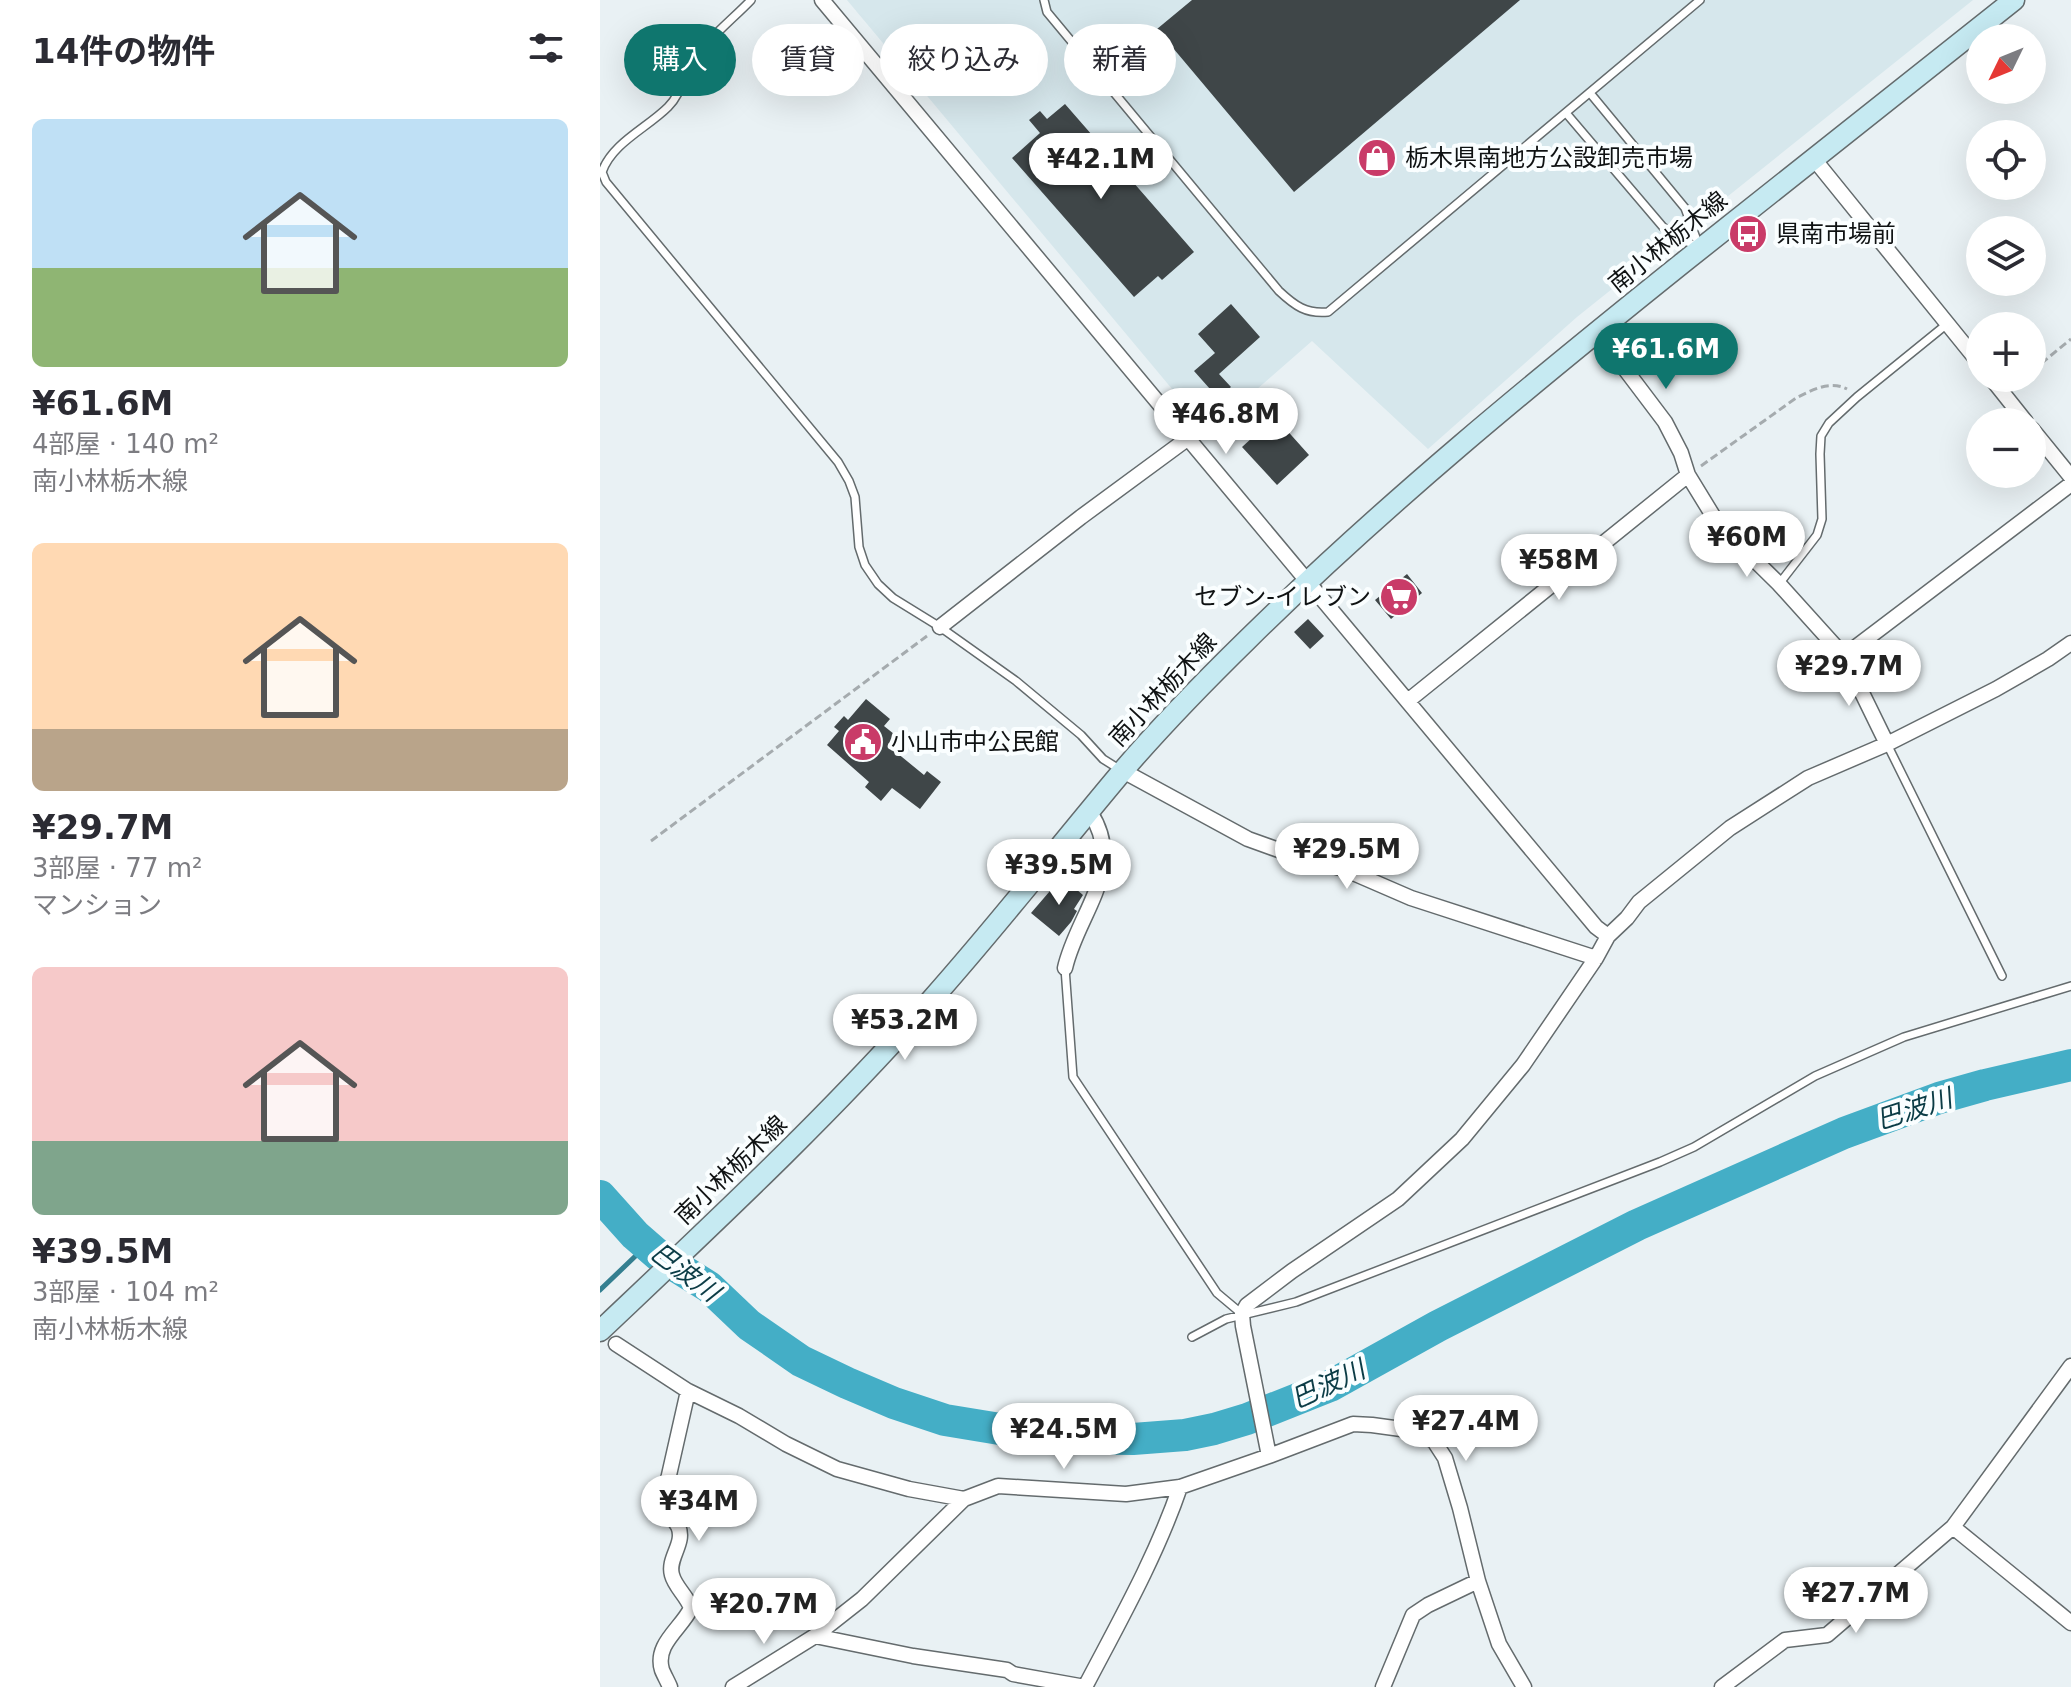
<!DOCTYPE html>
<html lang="ja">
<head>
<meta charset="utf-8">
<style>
  :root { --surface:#fff; --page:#f2f2f3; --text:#2b2b33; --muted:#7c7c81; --accent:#0f766e }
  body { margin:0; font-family:"DejaVu Sans","Noto Sans JP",sans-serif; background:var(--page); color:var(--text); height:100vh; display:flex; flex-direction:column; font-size:30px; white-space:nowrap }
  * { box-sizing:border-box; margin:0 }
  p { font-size:26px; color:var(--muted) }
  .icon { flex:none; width:44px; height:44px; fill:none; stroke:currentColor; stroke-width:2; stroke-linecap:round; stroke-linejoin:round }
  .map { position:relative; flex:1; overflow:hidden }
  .details { display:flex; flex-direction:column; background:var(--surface); width:600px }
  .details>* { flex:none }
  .guide { position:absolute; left:24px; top:24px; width:760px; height:72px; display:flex; gap:16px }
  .needle { width:52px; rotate:227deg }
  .fabs { position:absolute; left:1366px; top:24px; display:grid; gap:16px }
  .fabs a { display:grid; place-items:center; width:80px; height:80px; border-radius:50%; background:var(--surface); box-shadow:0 8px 32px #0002; font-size:40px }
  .price { position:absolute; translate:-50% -68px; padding:0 18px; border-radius:28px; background:#fff; color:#222; font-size:26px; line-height:52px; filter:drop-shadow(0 2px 4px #0008) }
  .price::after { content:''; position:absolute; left:50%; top:48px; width:24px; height:18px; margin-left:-12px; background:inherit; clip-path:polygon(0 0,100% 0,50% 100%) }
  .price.selected { background:var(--accent); color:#fff }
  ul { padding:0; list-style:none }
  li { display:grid; align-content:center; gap:16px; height:424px; padding:0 32px }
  li span { display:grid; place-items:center; height:248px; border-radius:12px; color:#555 }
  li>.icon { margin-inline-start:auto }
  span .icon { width:144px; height:144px; fill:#fffc; stroke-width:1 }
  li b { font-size:34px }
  h2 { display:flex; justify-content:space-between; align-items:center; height:96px; padding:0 32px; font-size:34px }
  .chip { padding:0 28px; border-radius:36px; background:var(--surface); box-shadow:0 8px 32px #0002; font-size:28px; line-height:72px }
  .chip.selected { background:var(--accent); color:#fff }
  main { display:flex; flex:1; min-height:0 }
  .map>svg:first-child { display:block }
  .built { fill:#d6e7ec }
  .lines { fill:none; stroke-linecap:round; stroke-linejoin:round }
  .stream { stroke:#347f90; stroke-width:5 }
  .river { stroke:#44aec6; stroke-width:32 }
  .building { fill:#3f4648 }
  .lane-casing { stroke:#646b6d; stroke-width:10 }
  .street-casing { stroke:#646b6d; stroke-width:17 }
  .secondary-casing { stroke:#646b6d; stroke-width:23 }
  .path { stroke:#a5abae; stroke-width:3; stroke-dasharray:8 4; stroke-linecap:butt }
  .lane { stroke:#fff; stroke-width:7 }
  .street { stroke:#fff; stroke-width:14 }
  .secondary { stroke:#c6eaf2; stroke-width:20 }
  .labels { text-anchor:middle; stroke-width:8; stroke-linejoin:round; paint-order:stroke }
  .poi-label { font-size:24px; fill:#0f1213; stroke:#fafeff; text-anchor:start }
  .street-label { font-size:24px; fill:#0f1213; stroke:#fafeff }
  .water-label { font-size:26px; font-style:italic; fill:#0b3c46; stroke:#fafeff }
</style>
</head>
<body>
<main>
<section class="details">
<h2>14件の物件<svg class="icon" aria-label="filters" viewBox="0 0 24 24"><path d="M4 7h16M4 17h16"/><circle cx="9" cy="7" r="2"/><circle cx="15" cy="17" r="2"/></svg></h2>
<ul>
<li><span style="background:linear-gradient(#bfe0f5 60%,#8fb573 0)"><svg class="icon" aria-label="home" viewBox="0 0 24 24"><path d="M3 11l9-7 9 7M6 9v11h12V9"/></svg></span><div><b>¥61.6M</b><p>4部屋 · 140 m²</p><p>南小林栃木線</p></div></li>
<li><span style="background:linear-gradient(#ffd9b3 75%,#b9a48a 0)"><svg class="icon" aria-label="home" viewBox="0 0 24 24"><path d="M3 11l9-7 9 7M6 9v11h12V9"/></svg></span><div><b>¥29.7M</b><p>3部屋 · 77 m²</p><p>マンション</p></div></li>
<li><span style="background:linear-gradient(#f6c9c9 70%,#7fa58c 0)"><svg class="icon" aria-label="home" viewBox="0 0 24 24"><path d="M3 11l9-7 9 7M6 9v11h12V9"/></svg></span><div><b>¥39.5M</b><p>3部屋 · 104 m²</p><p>南小林栃木線</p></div></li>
</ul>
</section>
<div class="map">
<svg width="1471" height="1687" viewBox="0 0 1471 1687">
  <rect width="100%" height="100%" fill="#e9f1f4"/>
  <!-- built -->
  <path class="built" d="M247,0H1373L977,317L828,449L712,341L608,432Z"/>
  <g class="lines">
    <!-- stream -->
    <path class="stream" d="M0,1290L47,1245"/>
    <!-- river -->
    <path class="river" d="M0,1196L35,1235L58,1255L109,1287L149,1325L201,1361L247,1383L294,1403L345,1420L454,1438L533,1439L585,1435L614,1429L647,1419L730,1386L838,1326L1037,1225L1244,1133L1339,1098L1385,1085L1471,1065"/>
  </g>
  <!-- building -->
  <path class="building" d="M592,0H920L694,192L557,29Z
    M465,104L594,252L562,280L558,276L534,297L412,158L440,133L429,120L440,111L447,119Z
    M631,304L660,337L619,374L631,387L618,398L594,371L615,353L598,334Z
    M675,417L709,455L677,485L642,447Z
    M807,574L822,593L791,619L775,600Z
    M708,619L724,636L710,649L694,632Z
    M266,699L290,719L284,726L299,738L291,748L324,775L327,771L341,782L320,809L292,788L281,801L265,787L269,782L227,745L239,731L234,727L244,716L248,720Z
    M462,877L483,895L474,909L477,911L471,922L459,936L431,913Z"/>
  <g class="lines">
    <defs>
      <path id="lane" d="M151,0C136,16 101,45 91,63C83,78 81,94 68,107C47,128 12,143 2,172L6,182L238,462L249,481L255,497L259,547L265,565L278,584L293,598L340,627L416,681L481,735L503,759L519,769
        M444,0L447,12L679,291C695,306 706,314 728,312L1100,0
        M990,93L1085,208L1099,246
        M966,113L1063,227L1098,248
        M1179,584L1217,535L1222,519L1220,454L1221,436L1229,423L1257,397L1347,324
        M1287,744L1402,976
        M465,968L473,1077L617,1293L642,1314
        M592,1337L626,1319L696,1302L1060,1162L1094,1147L1215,1076L1304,1037L1471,986"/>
      <path id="street" d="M222,0L996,927L1008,936
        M1214,159L1380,364
        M997,332L1065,422L1081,453L1088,475L1118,524L1179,584L1244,656L1287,744
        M1391,378L1426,422
        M1432,429L1471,477
        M340,627L481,517L587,439
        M1244,656L1471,484
        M809,700L1088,475
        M523,771L648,839L687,853L744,869L811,898L996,958
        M465,968C477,914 527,869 490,812
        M16,1344L88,1391L139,1416L186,1444L237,1469L309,1489L364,1499
        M669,1456L643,1326L642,1314L647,1305L692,1271L798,1199L862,1139L923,1065L996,958L1008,936L1027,918L1039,902L1130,828L1208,778L1287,744L1396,689L1448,659L1471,643
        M1353,1527L1471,1623
        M215,1636L313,1656L407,1670L413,1674L485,1687
        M70,1687C68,1682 64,1675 62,1670C54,1644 82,1628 91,1608C87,1596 75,1587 72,1575C67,1558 86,1543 78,1526C74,1519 67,1512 62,1506L88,1391
        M133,1687L215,1636L262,1599L364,1499L398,1486L526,1494L580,1487L669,1456L753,1424L772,1425L816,1431L834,1441L845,1458L860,1508L878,1581L899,1644L924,1687
        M485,1687C519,1622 556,1557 580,1487
        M783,1687L813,1615L828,1605L878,1581
        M1122,1687L1185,1640L1227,1635L1353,1527L1471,1366"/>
      <path id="secondary" d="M0,1331C114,1223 228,1117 332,999C397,926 457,849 520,774C560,727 604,682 648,639C785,504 934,382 1085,261C1194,174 1304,87 1414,0"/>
    </defs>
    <!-- lane casing -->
    <use href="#lane" class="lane-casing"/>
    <!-- street casing -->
    <use href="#street" class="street-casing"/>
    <!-- secondary casing -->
    <use href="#secondary" class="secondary-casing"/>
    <!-- path -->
    <path class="path" d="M1432,371L1471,339
      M1416,384L1423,378
      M1101,466L1196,398C1212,390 1230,380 1247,389
      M51,841L327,636"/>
    <!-- lane -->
    <use href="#lane" class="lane"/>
    <!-- street -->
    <use href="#street" class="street"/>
    <!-- secondary -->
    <use href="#secondary" class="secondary"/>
  </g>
  <!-- icons -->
  <defs>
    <symbol id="shop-disc" viewBox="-11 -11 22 22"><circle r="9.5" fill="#c93b68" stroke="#fafeff"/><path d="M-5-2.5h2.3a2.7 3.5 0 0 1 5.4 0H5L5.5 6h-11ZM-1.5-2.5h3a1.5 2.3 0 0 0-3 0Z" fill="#fff"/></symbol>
    <symbol id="bus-disc" viewBox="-11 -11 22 22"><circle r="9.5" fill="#c93b68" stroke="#fafeff"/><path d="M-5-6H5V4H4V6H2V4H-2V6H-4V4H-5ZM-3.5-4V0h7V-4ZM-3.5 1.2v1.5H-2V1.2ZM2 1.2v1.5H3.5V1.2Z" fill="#fff"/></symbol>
    <symbol id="supermarket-disc" viewBox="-11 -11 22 22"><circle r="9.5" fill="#c93b68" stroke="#fafeff"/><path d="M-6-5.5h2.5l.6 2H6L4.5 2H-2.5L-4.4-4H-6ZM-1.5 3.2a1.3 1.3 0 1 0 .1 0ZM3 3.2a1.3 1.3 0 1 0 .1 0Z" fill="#fff"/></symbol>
    <symbol id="civic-disc" viewBox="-11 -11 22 22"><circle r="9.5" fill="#c93b68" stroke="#fafeff"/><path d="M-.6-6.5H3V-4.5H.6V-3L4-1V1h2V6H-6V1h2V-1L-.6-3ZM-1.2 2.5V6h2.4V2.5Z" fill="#fff"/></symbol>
  </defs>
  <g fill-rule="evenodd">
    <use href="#shop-disc" x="755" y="136" width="44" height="44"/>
    <use href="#bus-disc" x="1126" y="212" width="44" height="44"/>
    <use href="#supermarket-disc" x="777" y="575" width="44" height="44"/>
    <use href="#civic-disc" x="241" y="720" width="44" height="44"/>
  </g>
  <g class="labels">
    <!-- poi labels -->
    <g class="poi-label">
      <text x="805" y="166">栃木県南地方公設卸売市場</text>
      <text x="1176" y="242">県南市場前</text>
      <text x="771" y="605" text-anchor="end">セブン-イレブン</text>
      <text x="291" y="750">小山市中公民館</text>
    </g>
    <!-- street labels -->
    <g class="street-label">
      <text transform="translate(1068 242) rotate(-39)" y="8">南小林栃木線</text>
      <text transform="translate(563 690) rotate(-47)" y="8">南小林栃木線</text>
      <text transform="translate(131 1170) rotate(-44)" y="8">南小林栃木線</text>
    </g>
    <!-- water labels -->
    <g class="water-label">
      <text transform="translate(1314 1109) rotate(-18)" y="9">巴波川</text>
      <text transform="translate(85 1272) rotate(37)" y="9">巴波川</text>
      <text transform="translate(728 1384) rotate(-25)" y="9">巴波川</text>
    </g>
  </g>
</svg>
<div class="fabs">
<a><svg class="needle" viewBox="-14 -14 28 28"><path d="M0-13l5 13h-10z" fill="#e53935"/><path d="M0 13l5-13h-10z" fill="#7c7c81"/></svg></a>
<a><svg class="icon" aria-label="locate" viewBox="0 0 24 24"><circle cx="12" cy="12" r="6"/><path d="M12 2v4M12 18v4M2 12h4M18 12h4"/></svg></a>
<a><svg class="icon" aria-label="layers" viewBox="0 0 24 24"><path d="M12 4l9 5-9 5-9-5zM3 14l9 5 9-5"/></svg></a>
<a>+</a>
<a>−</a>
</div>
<b class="price" style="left:501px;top:201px">¥42.1M</b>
<b class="price selected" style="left:1066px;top:391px">¥61.6M</b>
<b class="price" style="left:626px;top:456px">¥46.8M</b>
<b class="price" style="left:1147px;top:579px">¥60M</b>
<b class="price" style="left:959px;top:602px">¥58M</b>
<b class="price" style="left:1249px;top:708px">¥29.7M</b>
<b class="price" style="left:747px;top:891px">¥29.5M</b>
<b class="price" style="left:459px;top:907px">¥39.5M</b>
<b class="price" style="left:305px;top:1062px">¥53.2M</b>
<b class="price" style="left:866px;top:1463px">¥27.4M</b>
<b class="price" style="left:464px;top:1471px">¥24.5M</b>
<b class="price" style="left:99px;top:1543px">¥34M</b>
<b class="price" style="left:1256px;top:1635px">¥27.7M</b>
<b class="price" style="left:164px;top:1646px">¥20.7M</b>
<div class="guide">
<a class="chip selected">購入</a>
<a class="chip">賃貸</a>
<a class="chip">絞り込み</a>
<a class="chip">新着</a>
</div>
</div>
</main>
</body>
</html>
